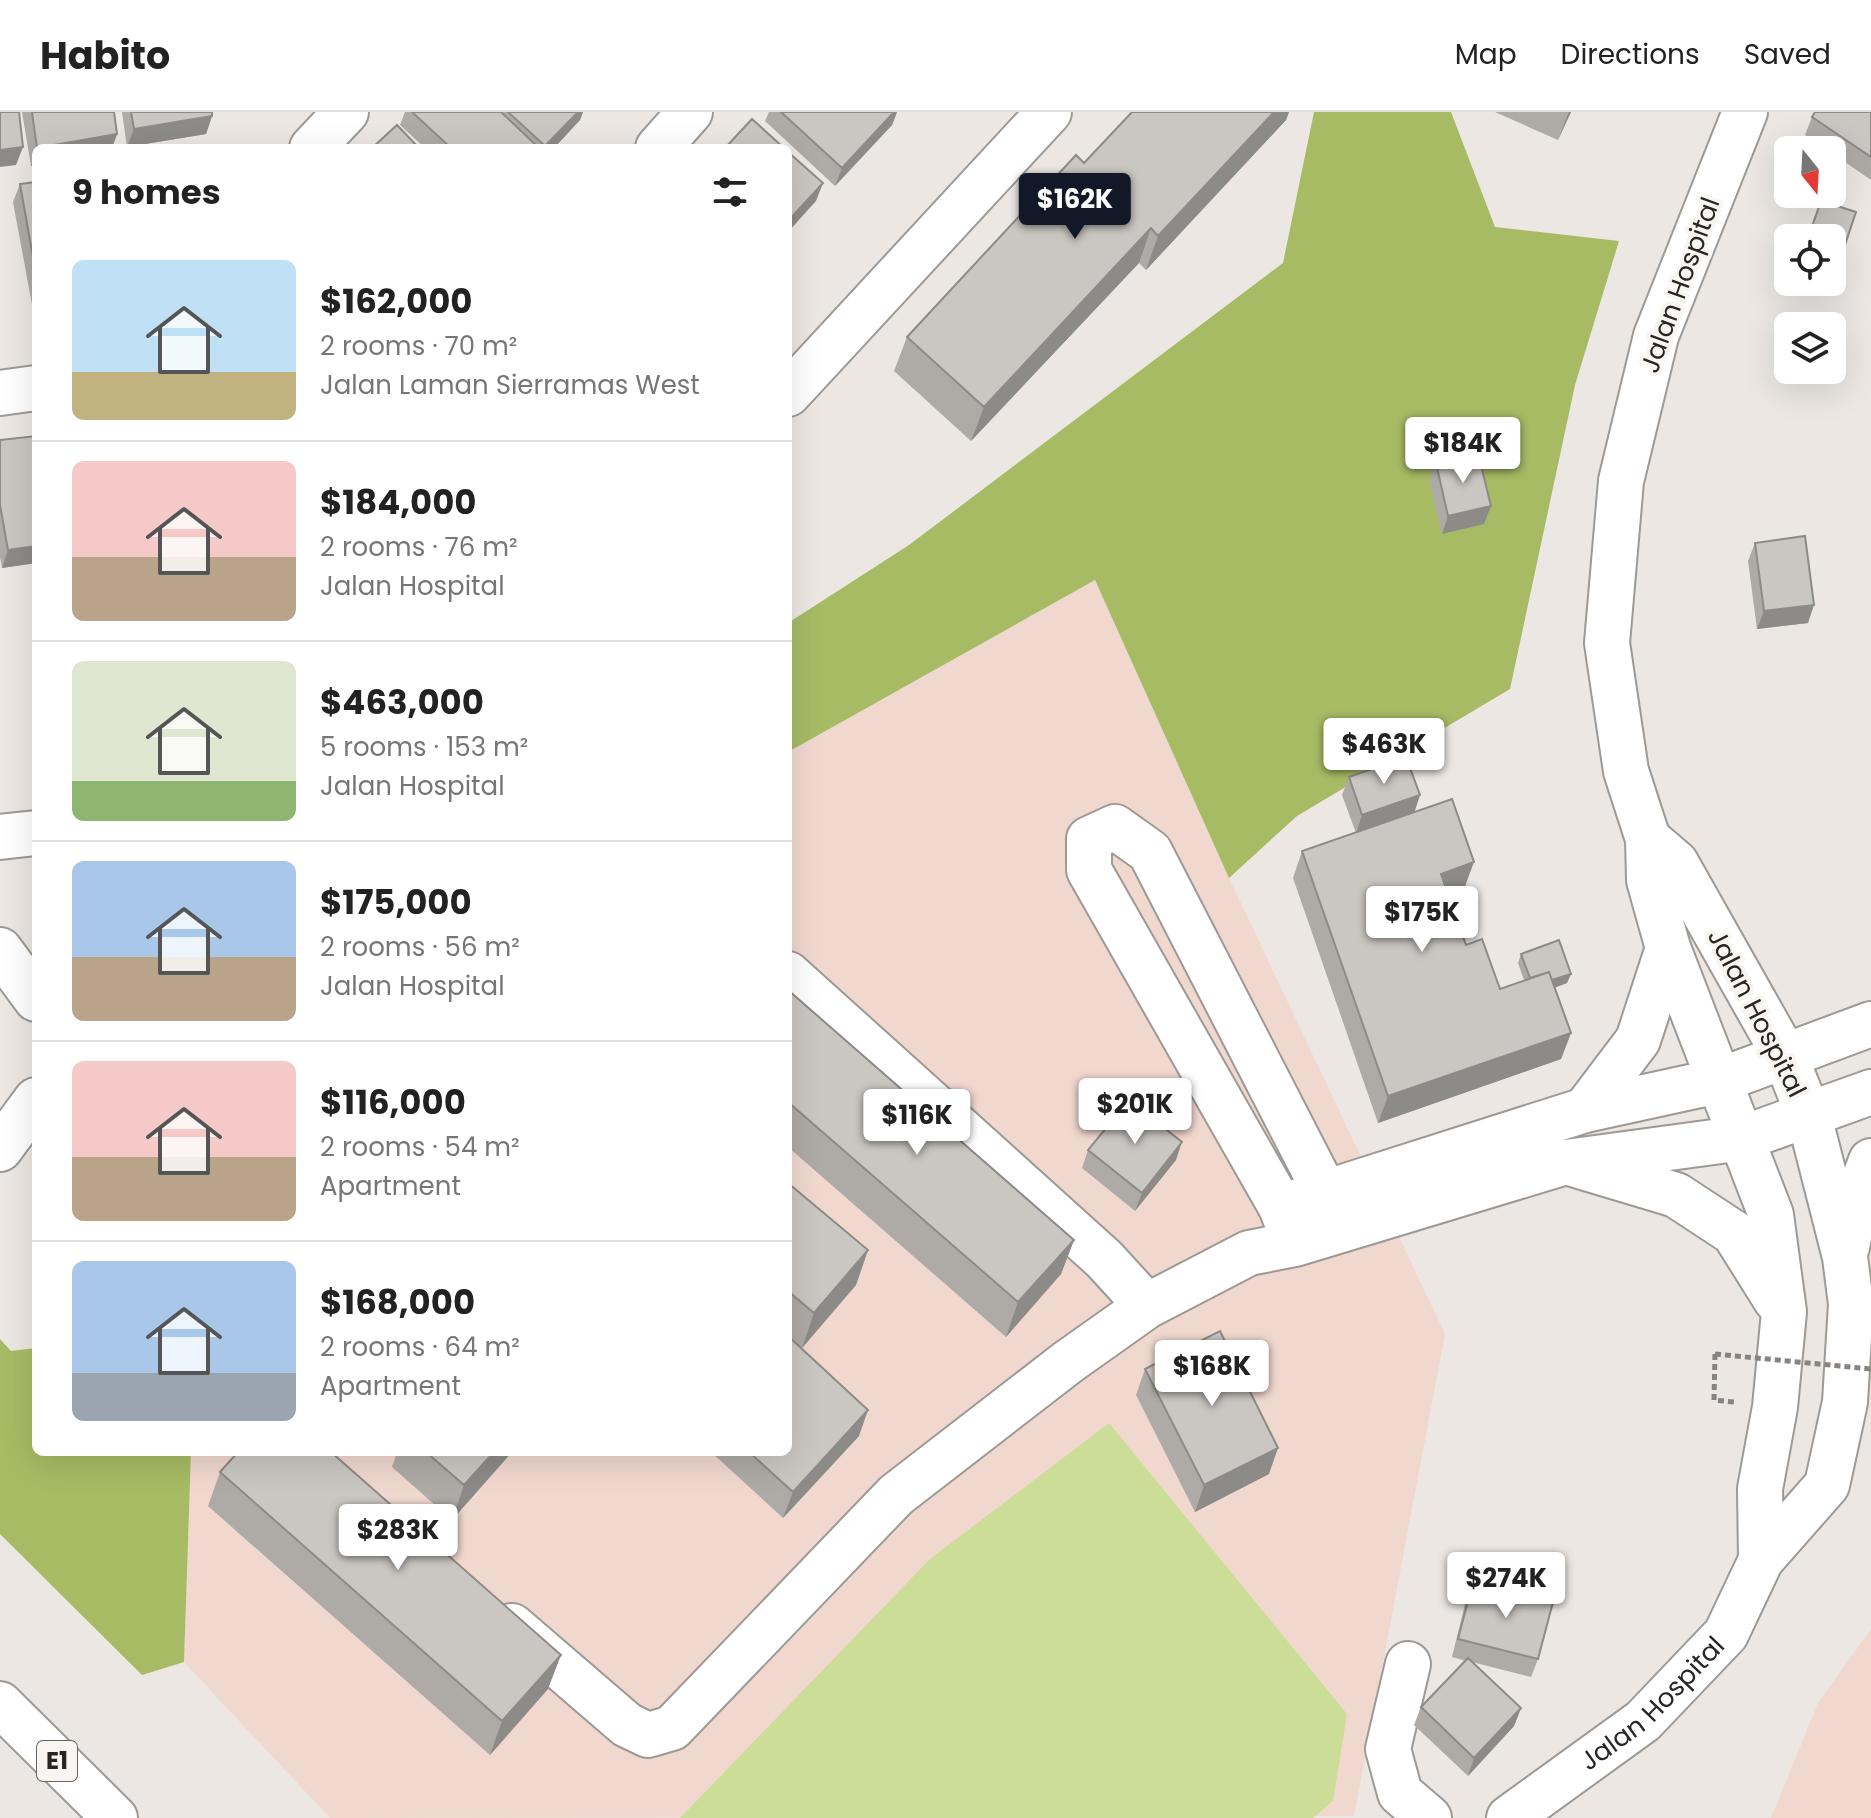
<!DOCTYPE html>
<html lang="en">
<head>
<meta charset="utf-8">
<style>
  :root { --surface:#fff; --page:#f2f2f2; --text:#222; --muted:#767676; --line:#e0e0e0; --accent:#111827 }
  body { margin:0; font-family:Poppins,sans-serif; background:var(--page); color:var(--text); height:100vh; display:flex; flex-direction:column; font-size:30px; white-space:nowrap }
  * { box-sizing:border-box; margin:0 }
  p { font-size:26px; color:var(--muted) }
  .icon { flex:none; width:44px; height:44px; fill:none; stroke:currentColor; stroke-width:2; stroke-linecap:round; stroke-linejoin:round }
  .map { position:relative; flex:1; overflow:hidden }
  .drawer { position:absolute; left:32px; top:32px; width:760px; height:1312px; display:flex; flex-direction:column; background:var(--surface); border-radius:12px; box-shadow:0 8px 32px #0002 }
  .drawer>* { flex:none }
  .needle { width:52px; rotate:162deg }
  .buttons { position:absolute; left:1774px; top:24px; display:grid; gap:16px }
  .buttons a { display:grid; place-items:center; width:72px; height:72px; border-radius:12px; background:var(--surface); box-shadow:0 8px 32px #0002; font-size:40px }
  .price { position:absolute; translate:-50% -68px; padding:0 18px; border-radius:8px; background:#fff; color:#222; font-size:26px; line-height:52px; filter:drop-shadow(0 2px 4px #0008) }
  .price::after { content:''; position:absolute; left:50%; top:48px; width:24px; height:18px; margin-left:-12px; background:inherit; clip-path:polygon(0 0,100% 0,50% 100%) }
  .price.selected { background:var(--accent); color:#fff }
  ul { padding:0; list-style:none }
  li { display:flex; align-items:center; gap:24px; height:200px; padding:0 40px }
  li+li { border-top:2px solid var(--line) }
  li span { display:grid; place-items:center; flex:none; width:224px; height:160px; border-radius:12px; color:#555 }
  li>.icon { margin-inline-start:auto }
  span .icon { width:96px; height:96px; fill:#fffc; stroke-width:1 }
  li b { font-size:34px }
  h2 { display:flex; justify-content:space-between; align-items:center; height:96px; padding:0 40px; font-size:34px }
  header { display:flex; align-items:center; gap:48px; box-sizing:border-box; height:112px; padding:0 40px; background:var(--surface); border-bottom:2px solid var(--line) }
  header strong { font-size:38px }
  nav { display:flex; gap:44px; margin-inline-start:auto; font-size:28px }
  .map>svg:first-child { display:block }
  .education { fill:#f1d8cf }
  .green { fill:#cbdd97 }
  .forest { fill:#a7bb64 }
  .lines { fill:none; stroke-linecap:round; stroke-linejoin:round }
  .minor-casing { stroke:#9d9994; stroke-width:48 }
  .major-casing { stroke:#9d9994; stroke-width:48 }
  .highway-casing { stroke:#9d9994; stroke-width:48 }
  .path { stroke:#868380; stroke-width:5; stroke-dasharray:6 4; stroke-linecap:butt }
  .minor { stroke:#fff; stroke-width:44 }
  .major { stroke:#fff; stroke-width:44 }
  .highway { stroke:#fff; stroke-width:44 }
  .path-bridge { stroke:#868380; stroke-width:5; stroke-dasharray:6 4; stroke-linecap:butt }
  .wall { fill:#aeaaa6 }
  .shaded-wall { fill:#8d8b87 }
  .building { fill:#cac6c1; stroke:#8d8b87; stroke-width:2 }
  .labels { text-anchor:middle; stroke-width:8; stroke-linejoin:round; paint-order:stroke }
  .shield { fill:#f9f5f0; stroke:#666461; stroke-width:2 }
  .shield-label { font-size:24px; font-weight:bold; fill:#272624 }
  .street-label { font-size:26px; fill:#272624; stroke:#f9f5f0 }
</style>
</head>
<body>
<header>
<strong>Habito</strong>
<nav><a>Map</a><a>Directions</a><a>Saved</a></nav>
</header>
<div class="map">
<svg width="1871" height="1706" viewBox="0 0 1871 1706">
  <rect width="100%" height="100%" fill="#ece7e2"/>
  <!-- education -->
  <path class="education" d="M1095,468L1229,766L1445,1222L1354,1704L330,1706L184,1550L191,1340H788V640Z
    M1871,1517V1706H1771L1818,1591Z"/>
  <!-- green -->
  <path class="green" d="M1109,1311L1347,1602L1333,1689L1313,1706H680L930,1447Z"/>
  <!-- forest -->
  <path class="forest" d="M1314,0H1451L1495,115L1619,129L1575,273L1510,577L1297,704L1229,766L1095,468L788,640V511L909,433L1283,151Z
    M0,1227L11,1239L36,1236V1340H191L184,1550L142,1563L0,1422Z"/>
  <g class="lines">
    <defs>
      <path id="minor" d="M312,36L346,0
        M658,36L690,0
        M0,281L36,276
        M788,282L1049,0
        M0,725L36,721
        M0,838L36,887
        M788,862L1104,1147L1147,1194
        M0,1037L36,988
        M1299,1089L1585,998L1718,969
        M1295,1132L1281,1095L1089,758V727L1115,715L1150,740L1325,1080L1340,1117
        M512,1514L627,1613L648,1623L672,1616L896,1383L1068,1250L1147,1194L1249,1141L1295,1132L1566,1050L1743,1026
        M1408,1552L1388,1637L1400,1681L1429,1706"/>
      <g id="major">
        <path d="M1745,0L1656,224L1621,369L1607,531L1626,659L1648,727L1649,768L1668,836L1771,1103L1784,1200L1775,1295L1760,1377L1761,1448"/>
        <path d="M1718,969L1871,912"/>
        <path d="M1585,998L1638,928L1668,836"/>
        <path d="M1743,1026L1871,980"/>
        <path d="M1566,1050L1676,1083L1734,1121L1776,1188"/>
        <path d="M1847,1135L1856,1089L1871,1049"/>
        <path id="s1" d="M1509,1706L1643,1609L1726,1522L1761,1448L1827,1373L1845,1290L1851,1192L1845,1145L1809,1004L1785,944L1676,751L1648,727"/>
      </g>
      <path id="highway" d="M0,1592L115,1706"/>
    </defs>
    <!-- minor casing -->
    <use href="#minor" class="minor-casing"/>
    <!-- major casing -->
    <use href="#major" class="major-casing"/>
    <!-- highway casing -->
    <use href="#highway" class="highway-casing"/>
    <!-- path -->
    <path class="path" d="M1715,1242L1714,1288L1734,1290"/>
    <!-- minor -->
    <use href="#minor" class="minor"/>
    <!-- major -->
    <use href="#major" class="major"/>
    <!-- highway -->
    <use href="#highway" class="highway"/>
    <!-- path-bridge -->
    <path class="path-bridge" d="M1715,1242L1871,1257"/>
  </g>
  <!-- wall -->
  <path class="wall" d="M22,0H114L117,22L112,36H36V53L31,54Z
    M122,0H212V4L206,22L127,35Z
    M405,0H583L580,8L554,36H425L400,13Z
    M769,0H897L892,13L835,74L765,9Z
    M1132,0H1289L1286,8L1146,158L1139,151L971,329L894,259L907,225L1084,51Z
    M1495,0H1571L1558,28Z
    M1871,0V68L1832,41V38H1827L1805,23L1812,5Z
    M36,70V198H33L13,90L20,72Z
    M1856,100L1831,172L1824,170H1832V126Z
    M36,324V451L2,456L0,445V328Z
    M1436,351L1491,394L1484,412L1442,422L1429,369Z
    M1755,431L1808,511L1757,517L1748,449Z
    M1349,665L1420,683L1414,701L1464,777L1448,782L1466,833L1500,877L1524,868L1518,851L1521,842L1567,871L1555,875L1571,921L1561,947L1378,1011L1293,766L1302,739L1356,721L1342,683Z
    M788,878L1074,1128L1061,1162L1006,1225L788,1035Z
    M1088,1038L1176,1048L1135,1099L1082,1056Z
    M788,1071L868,1138L856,1173L802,1236L859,1324L783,1406L711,1340H788Z
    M1145,1257L1269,1362L1195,1400L1136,1283Z
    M397,1340H512L452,1408L392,1355Z
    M220,1360L548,1577L490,1643L208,1394Z
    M1473,1470L1538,1547L1531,1565L1472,1550L1521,1596L1514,1614L1468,1664L1414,1613L1421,1595L1466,1549L1452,1545L1466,1488Z"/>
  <!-- shaded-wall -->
  <path class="shaded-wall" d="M578,0H583L580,8L554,36H544Z
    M894,0H897L892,13L835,74L842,56Z
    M1274,0H1289L1286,8L1146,158L1158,124Z
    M1569,0H1571L1558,28L1568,2Z
    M212,4L206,22L127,35L134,17Z
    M117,22L112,36H38Z
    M23,35L16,53L0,55V38Z
    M36,40V53L31,54Z
    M823,71L816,89L788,120V109Z
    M1151,116L1139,151L971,329L984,295Z
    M1491,394L1484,412L1442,422L1448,404Z
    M36,434V451L2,456L8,438Z
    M1814,493L1808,511L1757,517L1764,499Z
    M1420,683L1414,701L1356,721L1362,703Z
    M1474,750L1464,777L1431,788L1441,762Z
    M1571,862L1567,871L1530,885L1533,876Z
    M1571,921L1561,947L1378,1011L1388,984Z
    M1182,1030L1176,1048L1135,1099L1142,1081Z
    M1074,1128L1061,1162L1006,1225L1018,1190Z
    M868,1138L856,1173L802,1236L814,1201Z
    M868,1298L859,1324L783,1406L793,1380Z
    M1278,1336L1269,1362L1195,1400L1204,1373Z
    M494,1340H512L452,1408L464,1373Z
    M561,1543L548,1577L490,1643L502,1609Z
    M1521,1596L1514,1614L1468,1664L1474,1646Z"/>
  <!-- building -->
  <path class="building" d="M0,0H19L23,35L0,38Z
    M32,0H114L117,22L37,36Z
    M131,0H212V4L134,17Z
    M412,0H501L539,36H451Z
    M508,0H578L545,34Z
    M781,0H894L842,56Z
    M1132,0H1274L1158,124L1151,116L984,295L907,225L1076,43L1084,51Z
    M1815,0H1871V45L1812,5Z
    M752,7L784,36H725Z
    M397,13L419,36H372Z
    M788,40L823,71L788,109Z
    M36,70V162L20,72Z
    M1821,89L1856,100L1838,154L1832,152V126H1808Z
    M36,324V434L8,438L0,393V328Z
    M1478,341L1491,394L1448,404L1436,351Z
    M1805,424L1814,493L1764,499L1755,431Z
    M1406,645L1420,683L1362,703L1349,665Z
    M1452,687L1474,750L1441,762L1466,833L1482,827L1500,877L1549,860L1571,921L1388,984L1302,739Z
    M1559,828L1571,862L1552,868L1549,860L1530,866L1521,842Z
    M788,878L1074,1128L1018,1190L788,990Z
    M1129,988L1182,1030L1142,1081L1088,1038Z
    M788,1071L868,1138L814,1201L788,1179Z
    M1220,1219L1278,1336L1204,1373L1145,1257Z
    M788,1224L868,1298L793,1380L749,1340H788Z
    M238,1340H331L561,1543L502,1609L220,1360Z
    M426,1340H494L464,1373Z
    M1473,1470L1553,1490L1538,1547L1458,1527Z
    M1468,1546L1521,1596L1474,1646L1421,1595Z"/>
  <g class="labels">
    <!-- shield labels -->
    <rect class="shield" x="37" y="1629" width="40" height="40" rx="6"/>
    <g class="shield-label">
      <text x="57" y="1657">E1</text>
    </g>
    <!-- street labels -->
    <g class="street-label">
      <text transform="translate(1680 173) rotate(-70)" y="9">Jalan Hospital</text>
      <text transform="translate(1757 901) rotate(63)" y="9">Jalan Hospital</text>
      <text dy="9" stroke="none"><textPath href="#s1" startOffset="184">Jalan Hospital</textPath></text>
    </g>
  </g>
</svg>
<div class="buttons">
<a><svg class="needle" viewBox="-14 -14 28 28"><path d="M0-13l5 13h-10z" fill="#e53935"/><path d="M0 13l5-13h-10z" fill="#767676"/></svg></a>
<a><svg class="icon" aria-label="locate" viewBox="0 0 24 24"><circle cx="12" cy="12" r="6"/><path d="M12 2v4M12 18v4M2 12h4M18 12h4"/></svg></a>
<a><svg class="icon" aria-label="layers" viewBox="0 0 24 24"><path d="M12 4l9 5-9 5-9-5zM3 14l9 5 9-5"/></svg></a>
</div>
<b class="price selected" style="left:1075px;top:129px">$162K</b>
<b class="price" style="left:1463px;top:373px">$184K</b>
<b class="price" style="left:1384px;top:674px">$463K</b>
<b class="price" style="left:1422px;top:842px">$175K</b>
<b class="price" style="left:1135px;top:1034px">$201K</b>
<b class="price" style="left:917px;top:1045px">$116K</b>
<b class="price" style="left:1212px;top:1296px">$168K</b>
<b class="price" style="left:398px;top:1460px">$283K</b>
<b class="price" style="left:1506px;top:1508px">$274K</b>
<section class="drawer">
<h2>9 homes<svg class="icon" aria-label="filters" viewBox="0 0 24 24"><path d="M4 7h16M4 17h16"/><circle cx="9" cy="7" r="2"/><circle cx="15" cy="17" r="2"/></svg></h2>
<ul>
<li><span style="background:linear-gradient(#bfe0f5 70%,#c2b280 0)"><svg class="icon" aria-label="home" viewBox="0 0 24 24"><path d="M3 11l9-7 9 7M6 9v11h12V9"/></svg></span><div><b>$162,000</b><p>2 rooms · 70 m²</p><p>Jalan Laman Sierramas West</p></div></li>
<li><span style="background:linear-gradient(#f6c9c9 60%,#b9a48a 0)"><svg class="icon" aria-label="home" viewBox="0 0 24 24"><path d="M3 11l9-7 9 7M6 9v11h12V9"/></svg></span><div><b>$184,000</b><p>2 rooms · 76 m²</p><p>Jalan Hospital</p></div></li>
<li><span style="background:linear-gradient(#dfe7d0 75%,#8fb573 0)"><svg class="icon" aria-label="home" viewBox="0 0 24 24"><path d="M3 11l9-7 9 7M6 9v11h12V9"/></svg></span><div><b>$463,000</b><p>5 rooms · 153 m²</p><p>Jalan Hospital</p></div></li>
<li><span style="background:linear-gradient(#a9c7e8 60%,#b9a48a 0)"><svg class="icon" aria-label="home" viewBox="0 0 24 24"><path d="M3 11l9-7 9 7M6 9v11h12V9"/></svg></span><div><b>$175,000</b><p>2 rooms · 56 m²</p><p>Jalan Hospital</p></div></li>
<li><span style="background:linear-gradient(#f6c9c9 60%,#b9a48a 0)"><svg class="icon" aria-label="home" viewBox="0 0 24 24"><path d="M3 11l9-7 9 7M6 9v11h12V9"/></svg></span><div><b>$116,000</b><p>2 rooms · 54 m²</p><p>Apartment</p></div></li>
<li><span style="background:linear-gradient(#a9c7e8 70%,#9aa5b1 0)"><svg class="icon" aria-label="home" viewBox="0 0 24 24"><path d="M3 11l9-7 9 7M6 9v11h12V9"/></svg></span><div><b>$168,000</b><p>2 rooms · 64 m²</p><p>Apartment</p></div></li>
</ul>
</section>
</div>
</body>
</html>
